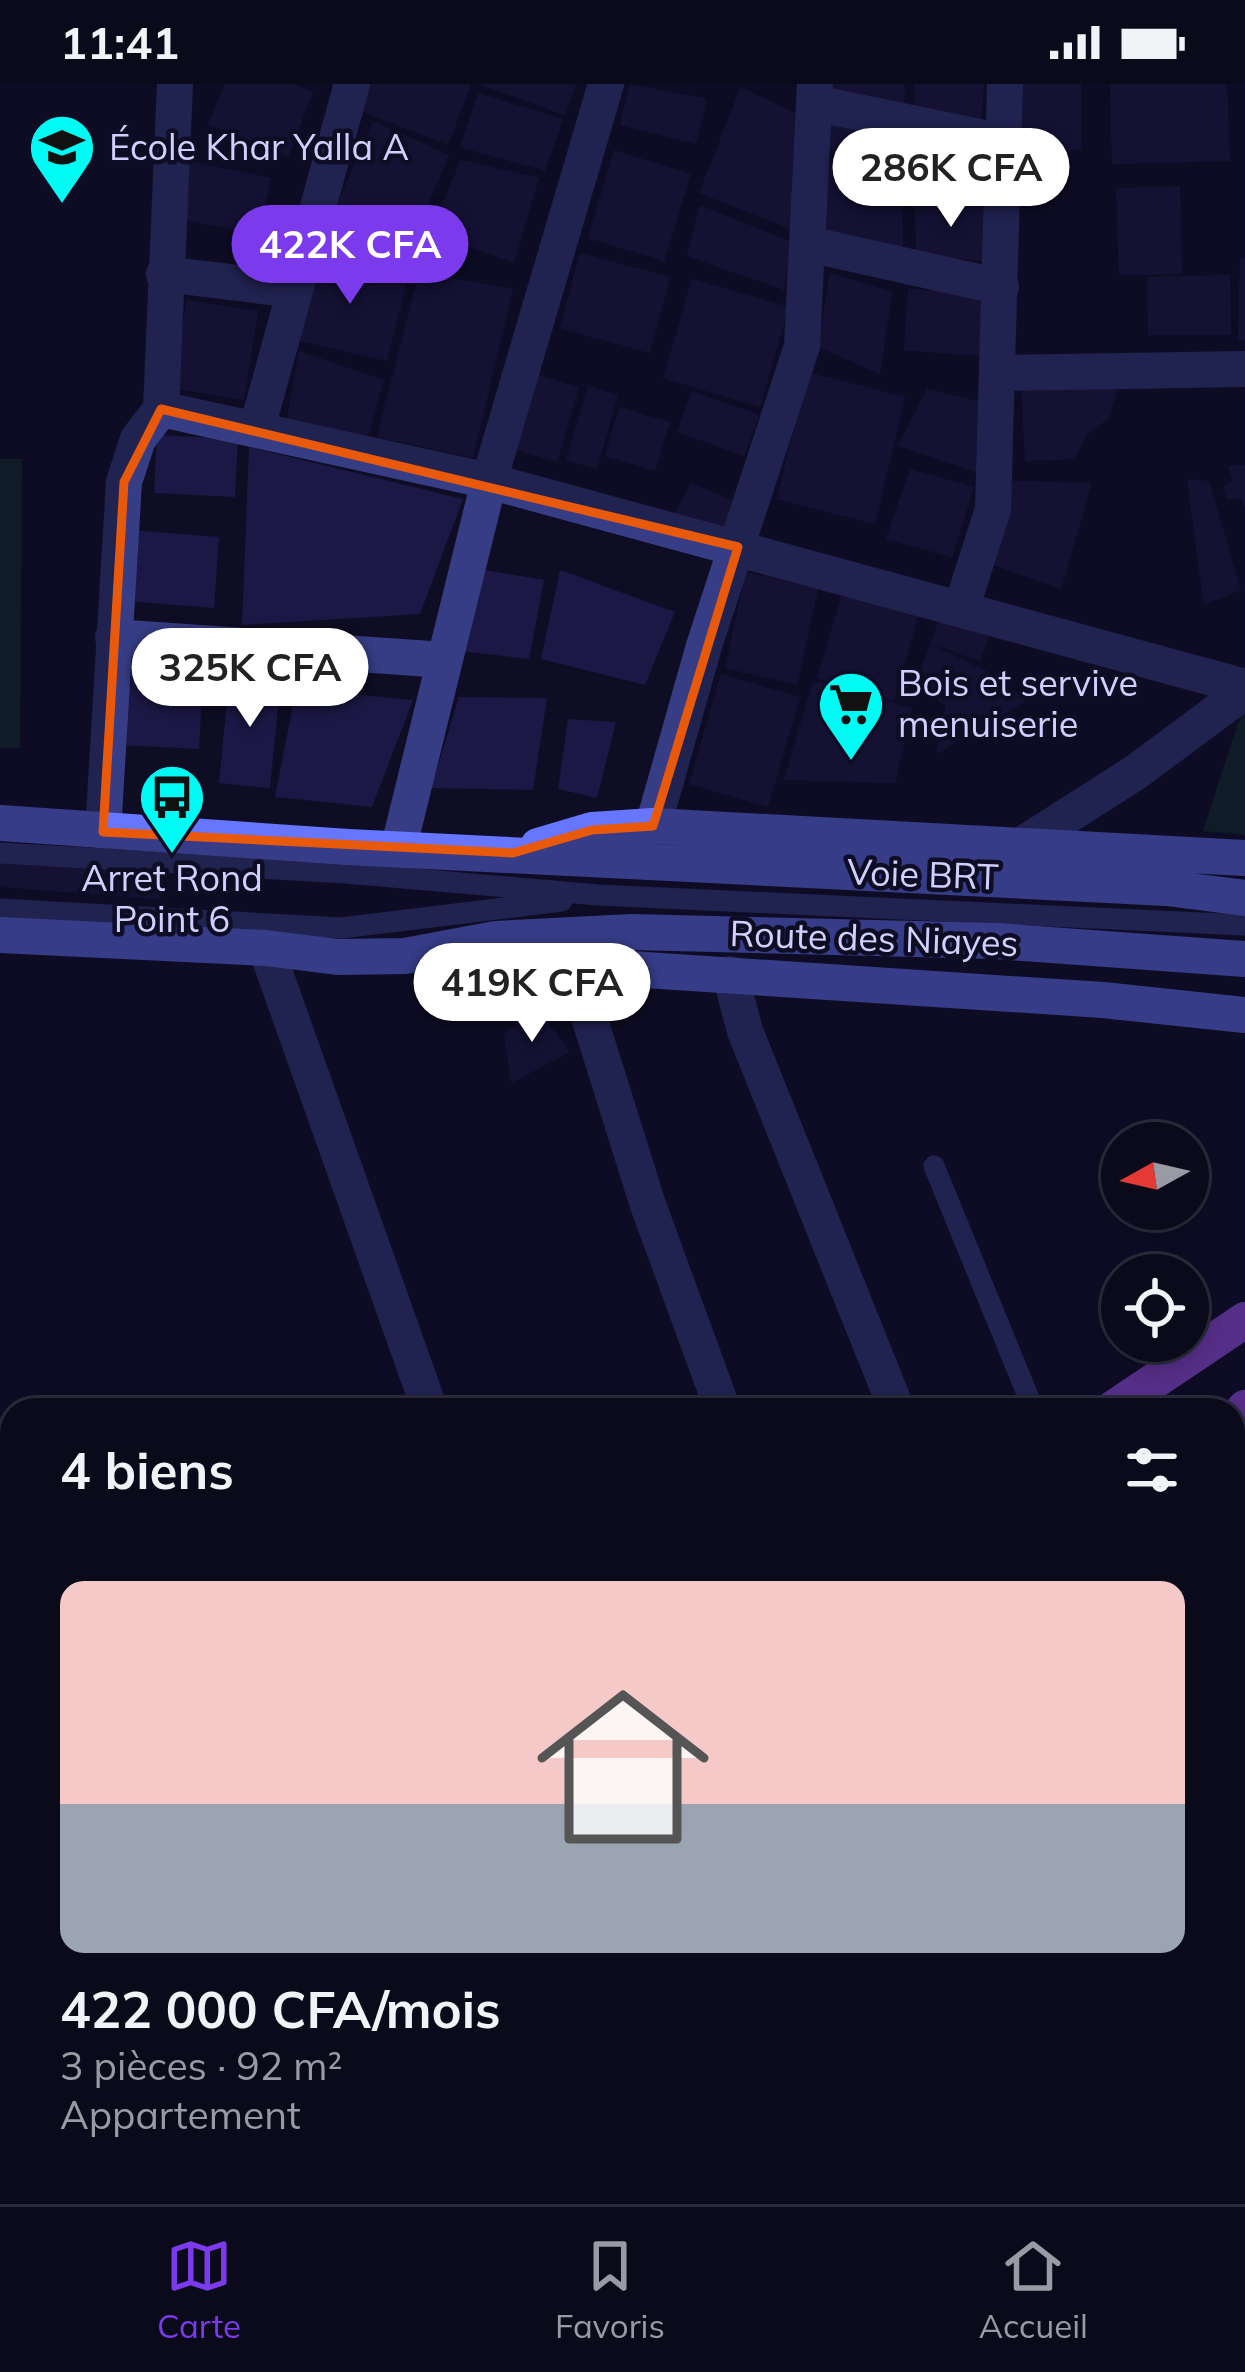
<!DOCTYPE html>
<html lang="fr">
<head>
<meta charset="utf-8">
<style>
  :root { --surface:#0a0a1b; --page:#131324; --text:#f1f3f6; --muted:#999aa3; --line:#2a2b3a; --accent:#7c3aed }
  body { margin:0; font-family:Mulish,sans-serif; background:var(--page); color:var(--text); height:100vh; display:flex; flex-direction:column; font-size:45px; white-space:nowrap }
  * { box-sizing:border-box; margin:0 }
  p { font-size:39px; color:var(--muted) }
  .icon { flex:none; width:66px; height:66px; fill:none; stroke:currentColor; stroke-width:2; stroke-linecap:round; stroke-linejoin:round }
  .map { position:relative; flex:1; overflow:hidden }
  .side { position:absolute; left:0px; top:1314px; width:1245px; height:807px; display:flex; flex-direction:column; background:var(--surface); border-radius:36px 36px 0 0; box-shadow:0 6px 18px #0003,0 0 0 3px var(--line) }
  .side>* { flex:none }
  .needle { width:78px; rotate:262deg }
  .buttons { position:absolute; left:1101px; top:1038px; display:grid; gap:24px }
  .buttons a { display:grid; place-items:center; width:108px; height:108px; border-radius:50%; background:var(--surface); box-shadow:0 6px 18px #0003,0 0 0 3px var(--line); font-size:60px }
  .price { position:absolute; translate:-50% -102px; padding:0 27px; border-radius:42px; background:#fff; color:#222; font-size:39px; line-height:78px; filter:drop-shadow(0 3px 6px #0008) }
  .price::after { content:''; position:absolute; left:50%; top:72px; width:36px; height:27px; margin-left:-18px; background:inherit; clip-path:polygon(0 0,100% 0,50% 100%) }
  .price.selected { background:var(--accent); color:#fff }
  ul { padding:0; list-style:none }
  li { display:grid; align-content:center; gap:24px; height:636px; padding:0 60px }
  li span { display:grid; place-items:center; height:372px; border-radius:24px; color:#555 }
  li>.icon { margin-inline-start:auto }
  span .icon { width:216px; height:216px; fill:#fffc; stroke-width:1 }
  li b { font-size:51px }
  h2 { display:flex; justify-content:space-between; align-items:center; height:144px; padding:0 60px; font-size:51px }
  .status { display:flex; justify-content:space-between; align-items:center; height:84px; padding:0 60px; background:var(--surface); direction:ltr }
  .status svg { height:33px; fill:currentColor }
  .tab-bar { display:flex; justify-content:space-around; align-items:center; height:168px; border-top:3px solid var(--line); background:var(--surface); font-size:33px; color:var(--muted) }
  .tab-bar a { display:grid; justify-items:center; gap:6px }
  .tab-bar .selected { color:var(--accent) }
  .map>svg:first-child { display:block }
  .green { fill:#102e29 }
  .building { fill:#1c1846 }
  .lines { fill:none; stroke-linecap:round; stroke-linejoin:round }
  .lane { stroke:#363d85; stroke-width:21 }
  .street { stroke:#363d85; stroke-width:36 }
  .secondary { stroke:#6776ff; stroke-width:36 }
  .primary { stroke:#ab57ff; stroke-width:36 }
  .marked { fill:none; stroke:#e8590c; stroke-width:9; stroke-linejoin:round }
  .labels { text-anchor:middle; stroke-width:9; stroke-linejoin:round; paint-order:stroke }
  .poi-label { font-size:36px; fill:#d0d0ff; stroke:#0e0d24; text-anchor:start }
  .street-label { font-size:36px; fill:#d0d0ff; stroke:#0e0d24 }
</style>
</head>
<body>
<div class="status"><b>11:41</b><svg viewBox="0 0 49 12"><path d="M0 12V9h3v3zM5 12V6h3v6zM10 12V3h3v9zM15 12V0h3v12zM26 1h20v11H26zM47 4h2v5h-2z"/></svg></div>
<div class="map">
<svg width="1245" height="2120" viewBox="0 0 1245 2120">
  <rect width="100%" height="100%" fill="#0e0d24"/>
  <!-- green -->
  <path class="green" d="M0,375H22L20,664H0Z
    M1245,628V751L1203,747L1238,639Z"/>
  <!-- building -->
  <path class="building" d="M225,0H293L313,8L288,73L208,41Z
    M368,0H471L448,61L358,26Z
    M479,0H576L565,31Z
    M630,0L707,15L696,60L620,41Z
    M833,0H905L903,32L833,17Z
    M915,0H984L980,47L914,31Z
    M1010,0H1081V64L1040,72L1036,92H1011Z
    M1110,0H1227L1230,77L1112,80Z
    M741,3L799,31L791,145L699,109Z
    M478,9L563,35L545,87L460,63Z
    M373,37L449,71L414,154L337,121Z
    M831,37L903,53L898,80L826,65Z
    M913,51L982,62L984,107L914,97Z
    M614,66L691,90L664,177L588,154Z
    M461,76L539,94L514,179L430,149Z
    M187,77L271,94L259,151L176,134Z
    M828,81L902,104L903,172L825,148Z
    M1180,102L1182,190L1119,191L1116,104Z
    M915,115L987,123V178L916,169Z
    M700,121L792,158L784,206L687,172Z
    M317,166L408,194L387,277L292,255Z
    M580,169L670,193L650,269L560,244Z
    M1240,175H1245V256H1238Z
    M419,188L513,205L473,374L377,353Z
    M830,189L892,208L880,290L818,263Z
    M1230,191L1231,251H1148L1147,193Z
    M692,195L789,223L760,323L663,294Z
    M908,205L985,210L982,272L904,266Z
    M187,216L258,227L244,316L172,304Z
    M299,267L384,296L368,353L286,339Z
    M807,288L905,313L875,440L777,415Z
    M538,291L579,303L557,378L516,366Z
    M1122,291L1109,334L1087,350L1075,375L1025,377L1021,294Z
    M588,302L618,311L597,385L566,376Z
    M927,305L981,318L979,389L898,362Z
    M692,307L759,331L744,372L677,348Z
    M619,323L670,338L655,387L605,372Z
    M157,351L238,355L235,413L154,409Z
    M249,363L463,415L420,530L242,541Z
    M1245,381V422H1244L1241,414L1227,415L1223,404L1232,397L1228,382Z
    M910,385L974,403L952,473L886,455Z
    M1187,395L1209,397L1241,506L1204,521Z
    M1013,397L1092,399L1061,505L985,478Z
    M691,399L732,416L729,444L675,429Z
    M130,446L219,453L214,524L125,517Z
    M485,486L544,496L529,575L460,567Z
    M560,486L675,528L645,601L541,575Z
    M746,488L818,505L797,601L725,584Z
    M843,506L919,529L894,617L817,594Z
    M940,533L990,549L980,577L931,560L994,591L1026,617L936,670L946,621L914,605Z
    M121,586L203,590L199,665L118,661Z
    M230,587L281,593L270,704L219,699Z
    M721,590L800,613L768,723L689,700Z
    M813,597L912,624L895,699L784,696Z
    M296,605L413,616L372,723L275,713Z
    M459,613L547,614L533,706L431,704Z
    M568,635L616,638L597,714L558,705Z
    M0,775L161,787L159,815L0,803Z
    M536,923L570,968L511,999L504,950Z"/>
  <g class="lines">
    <!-- lane -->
    <path class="lane" d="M0,769L346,789L598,811L1245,841
      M0,825L341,844L562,817
      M934,1082L1028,1312L1027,1326"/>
    <!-- street -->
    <path class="street" d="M814,19L1003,58
      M808,160L1001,203
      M164,190L295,206
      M999,289L1245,285
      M161,325L489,397L1245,603
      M257,344L352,0
      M962,522L993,425L1005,0
      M113,553L445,576
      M653,742L704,562L802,262L815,0
      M103,748L124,398L138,355L161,325L175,0
      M1020,762L1136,688L1245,607
      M398,766L489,397L606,0
      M266,864L430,1326
      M568,866L648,1121L723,1326
      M730,890L745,947L897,1326
      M1233,1753H1245
      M1233,1969H1245
      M0,2029L12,2013
      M932,2109L946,2120
      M649,2120L658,2109
      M861,2120L869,2109
      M976,2120V2109"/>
    <!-- secondary -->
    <path class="secondary" d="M0,739L348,763L1167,804L1245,814
      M538,762L592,746L653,742L1245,774
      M0,851L266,864L338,873L405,872L496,855L632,848L996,857L1245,875
      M553,864L630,885L1103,916L1245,931
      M0,1502L12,1510"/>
    <!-- primary -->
    <path class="primary" d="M1111,1326L1245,1236
      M1233,1339L1245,1324
      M320,2120L331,2109
      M500,2120L511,2109"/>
  </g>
  <!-- marked area -->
  <path d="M0 0H1245V2120H0ZM161,325L738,463L653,742L592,746L513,769L103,748L124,398Z" fill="#0e0d24" fill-opacity=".55" fill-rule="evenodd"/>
  <path class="marked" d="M161,325L738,463L653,742L592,746L513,769L103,748L124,398Z"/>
  <!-- icons -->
  <defs>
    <symbol id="school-pin" viewBox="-11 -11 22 30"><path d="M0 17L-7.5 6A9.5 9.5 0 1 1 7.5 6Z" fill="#00fbf4" stroke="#0e0d24"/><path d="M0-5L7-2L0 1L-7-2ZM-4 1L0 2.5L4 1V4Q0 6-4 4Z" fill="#111"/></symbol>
    <symbol id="supermarket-pin" viewBox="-11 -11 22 30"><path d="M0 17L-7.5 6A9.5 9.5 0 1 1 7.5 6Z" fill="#00fbf4" stroke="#0e0d24"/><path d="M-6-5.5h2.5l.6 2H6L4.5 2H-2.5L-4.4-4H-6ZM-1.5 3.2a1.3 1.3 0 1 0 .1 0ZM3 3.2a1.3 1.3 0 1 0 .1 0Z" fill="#111"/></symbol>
    <symbol id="bus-pin" viewBox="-11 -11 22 30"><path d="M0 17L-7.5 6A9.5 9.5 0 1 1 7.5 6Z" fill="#00fbf4" stroke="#0e0d24"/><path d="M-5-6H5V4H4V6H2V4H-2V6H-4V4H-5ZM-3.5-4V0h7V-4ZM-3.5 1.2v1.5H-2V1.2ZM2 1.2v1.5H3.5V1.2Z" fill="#111"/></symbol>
  </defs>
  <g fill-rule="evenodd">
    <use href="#school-pin" x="24" y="25" width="76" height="104"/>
    <use href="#supermarket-pin" x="813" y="582" width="76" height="104"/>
    <use href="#bus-pin" x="134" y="675" width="76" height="104"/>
  </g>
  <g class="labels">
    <!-- poi labels -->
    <g class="poi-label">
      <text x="109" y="76">École Khar Yalla A</text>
      <text x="898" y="612">Bois et servive<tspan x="898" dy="41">menuiserie</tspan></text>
      <text x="172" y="807" text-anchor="middle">Arret Rond<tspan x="172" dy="41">Point 6</tspan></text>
    </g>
    <!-- street labels -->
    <g class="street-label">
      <text transform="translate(923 790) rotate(2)" y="13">Voie BRT</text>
      <text transform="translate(874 854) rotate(2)" y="13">Route des Niayes</text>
    </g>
  </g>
</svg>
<div class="buttons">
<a><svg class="needle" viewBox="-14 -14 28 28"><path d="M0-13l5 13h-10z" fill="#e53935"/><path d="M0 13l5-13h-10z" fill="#999aa3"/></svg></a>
<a><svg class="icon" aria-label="locate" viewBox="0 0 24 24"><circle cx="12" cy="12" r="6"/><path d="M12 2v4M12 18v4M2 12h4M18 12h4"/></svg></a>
</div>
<b class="price" style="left:951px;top:146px">286K CFA</b>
<b class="price selected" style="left:350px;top:223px">422K CFA</b>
<b class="price" style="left:250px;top:646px">325K CFA</b>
<b class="price" style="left:532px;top:961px">419K CFA</b>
<section class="side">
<h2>4 biens<svg class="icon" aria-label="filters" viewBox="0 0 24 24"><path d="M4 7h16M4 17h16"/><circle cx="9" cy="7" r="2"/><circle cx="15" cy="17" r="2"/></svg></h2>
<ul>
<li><span style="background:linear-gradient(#f6c9c9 60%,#9aa5b1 0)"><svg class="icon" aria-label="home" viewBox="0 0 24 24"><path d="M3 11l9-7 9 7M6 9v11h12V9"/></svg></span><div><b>422 000 CFA/mois</b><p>3 pièces · 92 m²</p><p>Appartement</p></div></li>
</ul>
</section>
</div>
<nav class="tab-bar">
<a class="selected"><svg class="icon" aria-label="map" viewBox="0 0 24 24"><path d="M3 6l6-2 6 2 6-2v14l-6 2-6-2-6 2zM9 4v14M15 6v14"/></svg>Carte</a>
<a><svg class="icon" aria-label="saved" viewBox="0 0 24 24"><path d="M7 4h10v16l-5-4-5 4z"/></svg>Favoris</a>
<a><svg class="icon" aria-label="home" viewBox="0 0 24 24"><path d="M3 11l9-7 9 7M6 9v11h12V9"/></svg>Accueil</a>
</nav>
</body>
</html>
